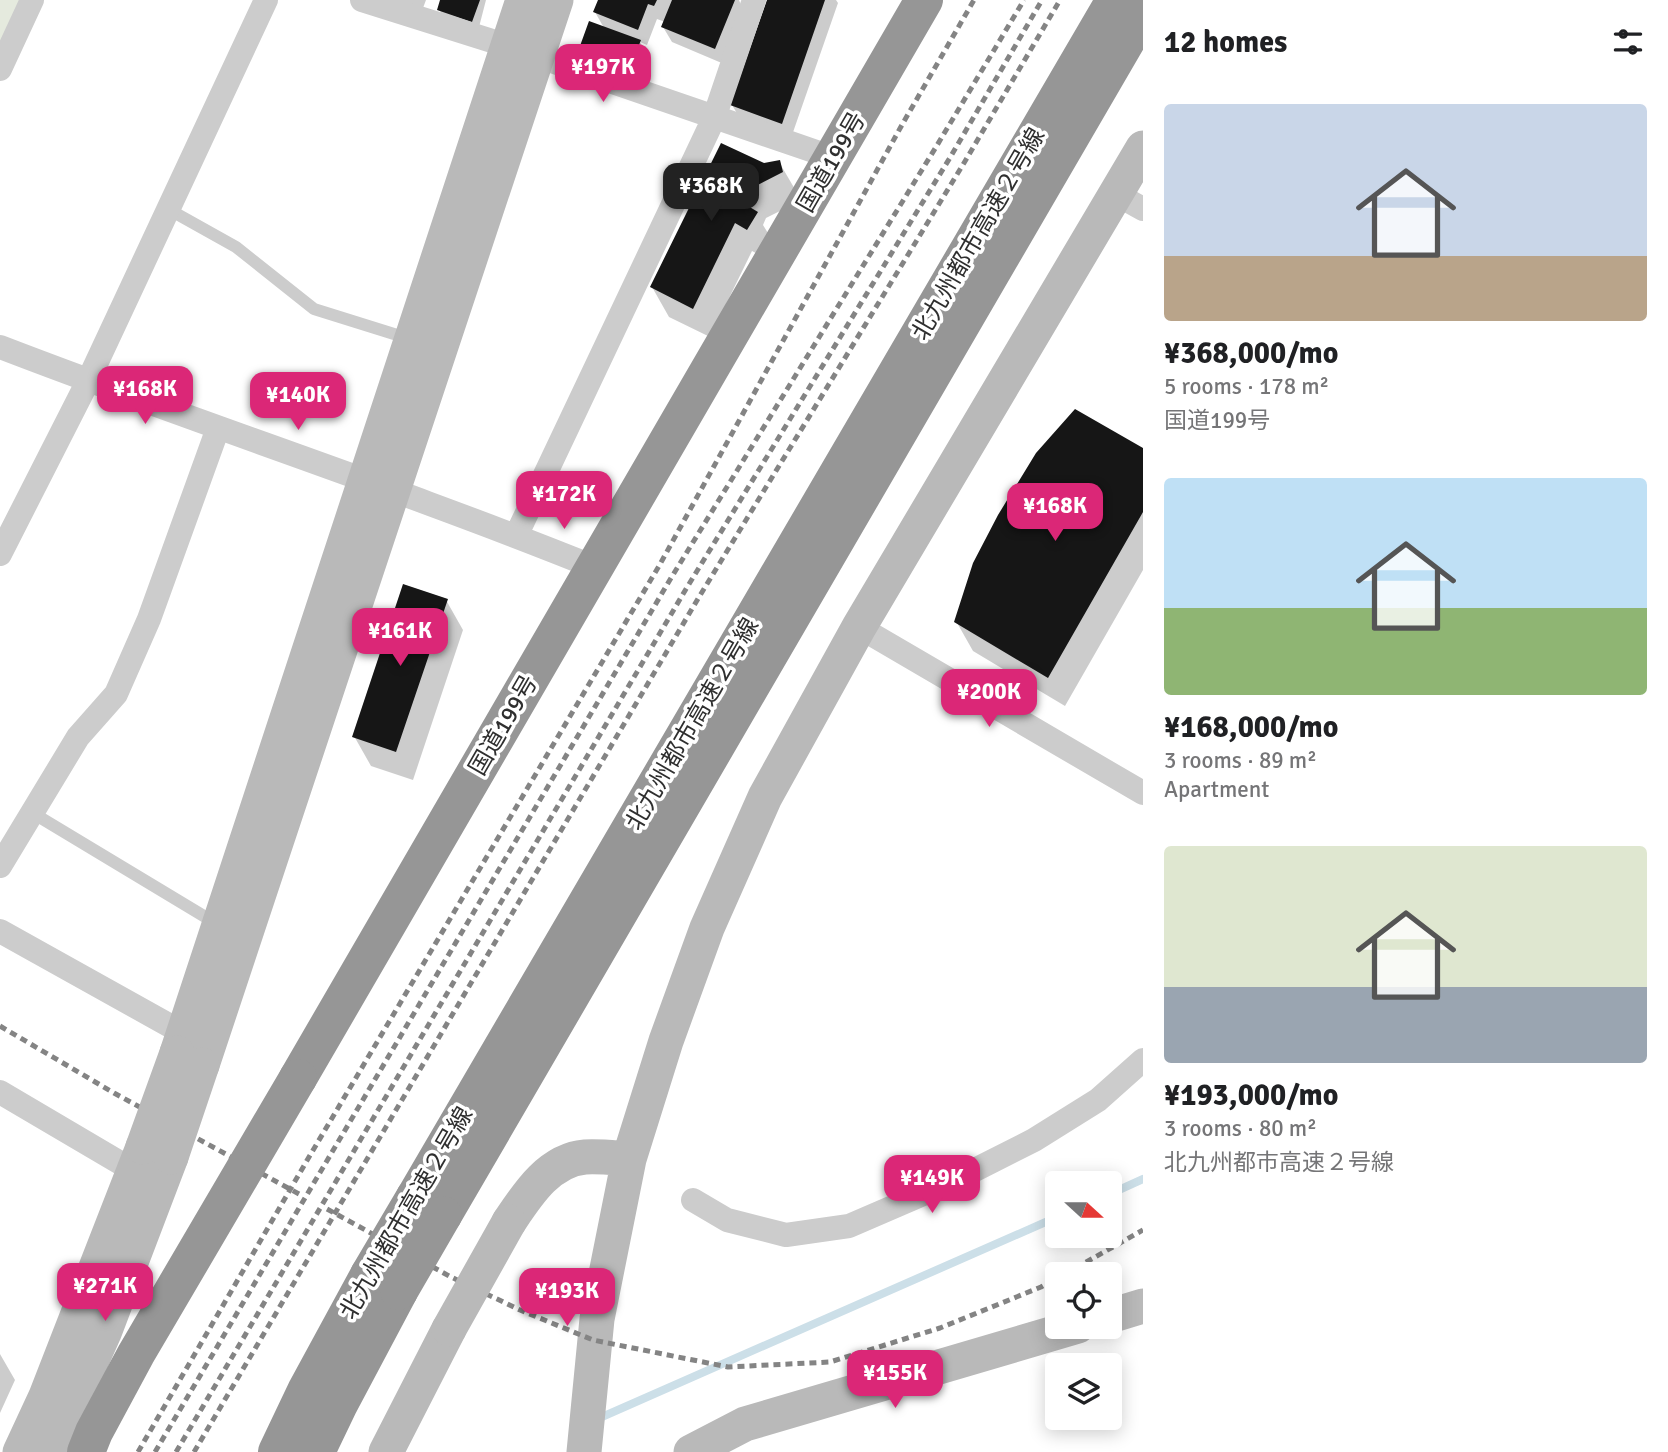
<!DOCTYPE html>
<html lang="en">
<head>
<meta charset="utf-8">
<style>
  :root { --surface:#fff; --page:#f2f2f2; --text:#202124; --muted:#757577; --accent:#db2777 }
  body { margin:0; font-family:Signika,"Noto Sans JP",sans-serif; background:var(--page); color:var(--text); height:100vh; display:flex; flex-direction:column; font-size:26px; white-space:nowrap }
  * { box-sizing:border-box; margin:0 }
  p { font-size:23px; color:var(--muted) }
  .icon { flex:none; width:38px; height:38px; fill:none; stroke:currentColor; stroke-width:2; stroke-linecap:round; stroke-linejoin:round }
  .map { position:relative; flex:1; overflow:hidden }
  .sheet { display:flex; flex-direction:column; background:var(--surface); width:525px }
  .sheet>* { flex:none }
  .needle { width:46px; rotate:111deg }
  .fabs { position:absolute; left:1045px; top:1171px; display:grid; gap:14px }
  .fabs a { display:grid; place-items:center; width:77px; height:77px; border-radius:7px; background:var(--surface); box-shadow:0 4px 18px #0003; font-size:35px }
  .price { position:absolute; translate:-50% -60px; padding:0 16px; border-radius:14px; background:var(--accent); color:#fff; font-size:23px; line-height:46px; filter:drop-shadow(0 2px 4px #0008) }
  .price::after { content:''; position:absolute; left:50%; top:42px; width:21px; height:16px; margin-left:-10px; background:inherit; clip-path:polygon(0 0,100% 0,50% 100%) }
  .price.selected { background:#222; color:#fff }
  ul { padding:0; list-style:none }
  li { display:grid; align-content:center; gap:14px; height:371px; padding:0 21px }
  li span { display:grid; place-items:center; height:217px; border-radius:7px; color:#555 }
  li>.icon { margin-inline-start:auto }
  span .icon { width:126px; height:126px; fill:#fffc; stroke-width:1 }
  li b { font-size:30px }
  h2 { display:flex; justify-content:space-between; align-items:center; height:84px; padding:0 21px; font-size:30px }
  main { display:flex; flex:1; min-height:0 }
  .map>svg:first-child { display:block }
  .green { fill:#e5eade }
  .shadow { fill:#0003 }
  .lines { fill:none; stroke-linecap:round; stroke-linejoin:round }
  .stream { stroke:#ccdfe8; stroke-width:8 }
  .building { fill:#161616 }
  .lane { stroke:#ccc; stroke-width:12 }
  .street { stroke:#ccc; stroke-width:24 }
  .secondary { stroke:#b9b9b9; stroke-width:35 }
  .highway { stroke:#969696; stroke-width:38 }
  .rail { stroke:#848484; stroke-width:5; stroke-dasharray:7 5; stroke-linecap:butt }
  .secondary-bridge { stroke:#b9b9b9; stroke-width:35 }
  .highway-bridge { stroke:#969696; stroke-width:38 }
  .labels { text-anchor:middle; stroke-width:7; stroke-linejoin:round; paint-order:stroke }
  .street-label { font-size:24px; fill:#2f2f2f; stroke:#fff }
</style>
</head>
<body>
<main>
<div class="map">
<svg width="1143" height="1452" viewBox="0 0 1143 1452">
  <rect width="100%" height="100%" fill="#fff"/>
  <!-- green -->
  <path class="green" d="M0,0H21L0,49Z"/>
  <!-- shadow -->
  <path class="shadow" d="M376,0H426L420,16Z
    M442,0H486L478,31L445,20L439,9Z
    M600,0H739L744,13L724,64L672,42L663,27L665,22L657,19L647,45L640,42L646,52L643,60L634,56L625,83L584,67L604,28L595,12Z
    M769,0H836L838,3L791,138L741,120L732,105Z
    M779,162L796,191L798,202L766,218L763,225L774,243L765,258L752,251L710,337L669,317L652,287L764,165Z
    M1143,450V570L1065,706L973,651L956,621Z
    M446,600L463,630L413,780L371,766L354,736Z
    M0,1354L15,1380L0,1413Z"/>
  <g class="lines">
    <!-- stream -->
    <path class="stream" d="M1110,1194L1143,1179
      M595,1420L1057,1217"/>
  </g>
  <!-- building -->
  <path class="building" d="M440,0H480L472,22L437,10Z
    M598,0H657L654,6L648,4L638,30L593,12Z
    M672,0H735L715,49L661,27Z
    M767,0H825L782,124L730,105Z
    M589,21L641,40L637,50L629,47L619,73L576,57Z
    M721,143L764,163L780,160L783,172L750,189L743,203L758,212L747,230L735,223L693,309L650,287Z
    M1075,409L1143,448V512L1048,678L954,622L973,563L998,515L1036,453Z
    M403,584L448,599L396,752L352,737Z"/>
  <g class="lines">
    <!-- lane -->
    <path class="lane" d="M168,209L236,247L314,309L410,339
      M31,812L217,924"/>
    <!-- street -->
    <path class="street" d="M362,0L508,46L834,158
      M0,69L32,0
      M1116,194L1143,209
      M0,347C197,423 398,488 594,567
      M516,536L714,118L754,0
      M0,554L88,381L266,0
      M859,627L1143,793
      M0,866L78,737L116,694L149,619L218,428
      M0,931L183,1033
      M0,1092L134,1171
      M693,1200L727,1220L786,1235L849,1226L951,1182L1034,1140L1098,1100L1143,1060"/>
    <!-- secondary -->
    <path class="secondary" d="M177,1053L523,0
      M202,1065L556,0
      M509,1222C527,1195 549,1160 585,1157C599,1156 615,1158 629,1159
      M1110,1316L1143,1306
      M20,1452L46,1396L143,1147
      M51,1452L104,1333L171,1157
      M386,1452L449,1329
      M584,1452L597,1319L629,1159L666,1041L707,928L765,797L859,627L1143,148
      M691,1452L745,1424L1078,1326"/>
    <!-- highway -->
    <path class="highway" d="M298,1078L924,0
      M415,1197L1115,0
      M443,1215L1143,12
      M277,1452L307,1389L369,1275
      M316,1452L339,1404L399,1291"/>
    <!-- rail -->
    <path class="rail" d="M0,1026L114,1093L299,1194
      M327,1209L451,1277L520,1310L593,1340L728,1367L830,1362L940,1328L1041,1287L1057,1278
      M1065,1274L1143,1230
      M138,1452L309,1157L659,566L903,123L974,0
      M155,1452L671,578L936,147L1024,0
      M176,1452L686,589L951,156L1042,0
      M194,1452L699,597L964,163L1060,0"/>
    <!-- secondary-bridge -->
    <path class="secondary-bridge" d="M143,1147L177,1053
      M171,1157L202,1065
      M449,1329L509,1222"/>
    <!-- highway-bridge -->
    <path class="highway-bridge" d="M369,1275L415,1197
      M399,1291L443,1215
      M86,1452L94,1432L136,1354L298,1078"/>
  </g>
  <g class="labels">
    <!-- street labels -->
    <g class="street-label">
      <text transform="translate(831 162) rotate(-60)" y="8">国道199号</text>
      <text transform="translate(978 234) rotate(-60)" y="8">北九州都市高速２号線</text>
      <text transform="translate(692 724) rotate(-60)" y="8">北九州都市高速２号線</text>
      <text transform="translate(503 725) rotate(-60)" y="8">国道199号</text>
      <text transform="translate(406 1213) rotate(-60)" y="8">北九州都市高速２号線</text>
    </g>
  </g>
</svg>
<div class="fabs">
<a><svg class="needle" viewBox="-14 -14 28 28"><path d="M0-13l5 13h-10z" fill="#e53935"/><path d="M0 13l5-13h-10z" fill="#757577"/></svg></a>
<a><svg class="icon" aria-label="locate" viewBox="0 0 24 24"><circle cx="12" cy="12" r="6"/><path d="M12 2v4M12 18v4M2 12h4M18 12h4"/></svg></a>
<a><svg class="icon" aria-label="layers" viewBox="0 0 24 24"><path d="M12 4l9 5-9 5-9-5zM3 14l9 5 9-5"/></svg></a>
</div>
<b class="price" style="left:603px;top:104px">¥197K</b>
<b class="price selected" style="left:711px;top:223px">¥368K</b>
<b class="price" style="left:145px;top:426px">¥168K</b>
<b class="price" style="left:298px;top:432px">¥140K</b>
<b class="price" style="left:564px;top:531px">¥172K</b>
<b class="price" style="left:1055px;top:543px">¥168K</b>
<b class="price" style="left:400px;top:668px">¥161K</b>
<b class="price" style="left:989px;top:729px">¥200K</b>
<b class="price" style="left:932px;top:1215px">¥149K</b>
<b class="price" style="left:105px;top:1323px">¥271K</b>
<b class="price" style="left:567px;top:1328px">¥193K</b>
<b class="price" style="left:895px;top:1410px">¥155K</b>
</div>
<section class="sheet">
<h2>12 homes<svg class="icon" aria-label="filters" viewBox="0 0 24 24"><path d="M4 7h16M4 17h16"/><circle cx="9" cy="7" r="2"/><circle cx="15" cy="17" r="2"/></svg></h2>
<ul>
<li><span style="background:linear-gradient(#c9d6e8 70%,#b9a48a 0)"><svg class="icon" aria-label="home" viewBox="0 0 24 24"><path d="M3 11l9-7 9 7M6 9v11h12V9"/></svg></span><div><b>¥368,000/mo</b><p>5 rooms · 178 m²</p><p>国道199号</p></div></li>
<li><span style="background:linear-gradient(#bfe0f5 60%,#8fb573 0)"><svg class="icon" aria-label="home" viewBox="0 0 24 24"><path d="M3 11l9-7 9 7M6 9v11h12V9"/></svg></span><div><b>¥168,000/mo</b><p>3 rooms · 89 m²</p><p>Apartment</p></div></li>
<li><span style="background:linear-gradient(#dfe7d0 65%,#9aa5b1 0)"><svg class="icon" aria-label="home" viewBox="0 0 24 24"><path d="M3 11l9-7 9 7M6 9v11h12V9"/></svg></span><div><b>¥193,000/mo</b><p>3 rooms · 80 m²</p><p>北九州都市高速２号線</p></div></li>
</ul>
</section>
</main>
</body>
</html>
